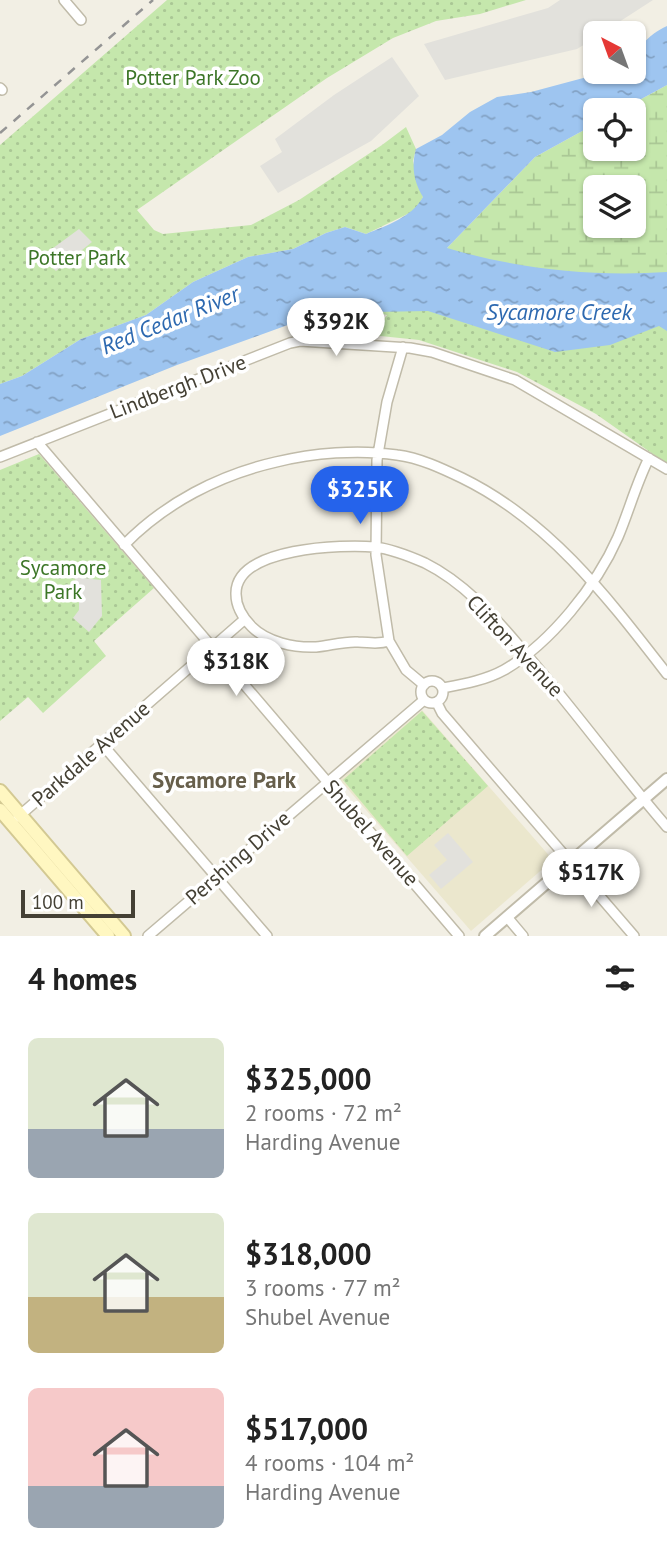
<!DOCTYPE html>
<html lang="en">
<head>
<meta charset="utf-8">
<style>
  :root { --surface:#fff; --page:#f6f6f6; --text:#222; --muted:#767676; --accent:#2563eb }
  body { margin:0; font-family:"PT Sans",sans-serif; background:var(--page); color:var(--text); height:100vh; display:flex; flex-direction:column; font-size:26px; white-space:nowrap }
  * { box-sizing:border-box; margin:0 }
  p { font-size:23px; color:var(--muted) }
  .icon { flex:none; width:38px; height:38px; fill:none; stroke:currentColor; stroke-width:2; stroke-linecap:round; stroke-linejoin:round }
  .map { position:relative; height:936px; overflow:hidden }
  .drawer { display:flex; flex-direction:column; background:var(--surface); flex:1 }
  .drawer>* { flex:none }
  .needle { width:46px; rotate:319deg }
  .controls { position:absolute; left:583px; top:21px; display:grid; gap:14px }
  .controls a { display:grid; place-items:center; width:63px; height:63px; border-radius:10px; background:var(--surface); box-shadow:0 2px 5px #0004; font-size:35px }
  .scale { position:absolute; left:21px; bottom:18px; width:114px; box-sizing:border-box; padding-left:7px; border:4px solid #444034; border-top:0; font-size:19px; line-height:24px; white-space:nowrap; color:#444034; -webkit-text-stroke:5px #fff; paint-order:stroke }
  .price { position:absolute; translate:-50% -60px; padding:0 16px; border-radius:24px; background:#fff; color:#222; font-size:23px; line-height:46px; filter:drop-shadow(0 2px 4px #0008) }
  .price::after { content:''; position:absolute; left:50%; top:42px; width:21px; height:16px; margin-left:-10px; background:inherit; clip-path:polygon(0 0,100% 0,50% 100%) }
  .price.active { background:var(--accent); color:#fff }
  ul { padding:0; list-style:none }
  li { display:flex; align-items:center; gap:21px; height:175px; padding:0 28px }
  li span { display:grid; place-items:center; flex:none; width:196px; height:140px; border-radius:10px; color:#555 }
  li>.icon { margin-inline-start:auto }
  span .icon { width:84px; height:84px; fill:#fffc; stroke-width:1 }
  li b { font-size:30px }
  h2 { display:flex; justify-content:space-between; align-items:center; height:84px; padding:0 28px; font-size:30px }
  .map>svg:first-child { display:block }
  .education { fill:#ebe7cd }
  .wetland { fill:url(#wetland-marsh); fill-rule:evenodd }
  .park { fill:url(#park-dots) }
  .parking { fill:#e2e1dc }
  .water { fill:url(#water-ripples) }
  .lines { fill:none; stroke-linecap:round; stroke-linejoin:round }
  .minor-casing { stroke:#c0bba9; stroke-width:12 }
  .tertiary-casing { stroke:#c0bba9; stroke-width:14 }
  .secondary-casing { stroke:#d3c993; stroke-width:16 }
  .minor { stroke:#fff; stroke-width:9 }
  .tertiary { stroke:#fff; stroke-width:10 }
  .secondary { stroke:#fff7c1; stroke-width:12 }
  .rail { stroke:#949494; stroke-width:2.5; stroke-dasharray:9 9; stroke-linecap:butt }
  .labels { text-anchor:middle; stroke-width:7; stroke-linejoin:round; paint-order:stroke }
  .park-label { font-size:21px; fill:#3c7627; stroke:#fff }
  .street-label { font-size:21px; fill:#444034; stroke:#fff }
  .water-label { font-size:23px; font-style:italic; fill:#2d69b0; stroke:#fff }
  .neighbourhood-label { font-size:23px; font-weight:bold; fill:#675f4b; stroke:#fff }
</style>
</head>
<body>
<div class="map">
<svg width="667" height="936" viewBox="0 0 667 936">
  <defs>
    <pattern id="wetland-marsh" width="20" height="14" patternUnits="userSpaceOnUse" patternTransform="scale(1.75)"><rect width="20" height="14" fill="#c5e7ac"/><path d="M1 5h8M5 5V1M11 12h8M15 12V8" fill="none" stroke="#aac795"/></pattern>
    <pattern id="park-dots" width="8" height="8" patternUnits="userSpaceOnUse" patternTransform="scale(1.75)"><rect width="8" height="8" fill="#c5e7ac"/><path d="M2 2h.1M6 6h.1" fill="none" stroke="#aac795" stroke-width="1.8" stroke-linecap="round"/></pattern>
    <pattern id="water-ripples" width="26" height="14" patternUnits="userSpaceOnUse" patternTransform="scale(1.75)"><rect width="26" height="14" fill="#9ec5f0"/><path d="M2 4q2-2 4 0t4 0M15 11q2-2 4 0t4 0" fill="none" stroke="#82a1c3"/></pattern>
  </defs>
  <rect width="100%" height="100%" fill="#f2efe4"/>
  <!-- education -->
  <path class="education" d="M422,710L553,860L471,931L340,780Z"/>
  <!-- wetland -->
  <path class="wetland" d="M667,85V398L426,324L374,312L446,249L535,157L595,124V149H634V110H621ZM595,187H634V226H595Z"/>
  <!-- park -->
  <path class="park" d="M167,0H526L480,14L436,21L393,38L327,78L137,210L154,230L163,234L251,225L299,200L382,145L406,127L416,149L413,161L423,197L416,210L366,234L345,227L326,233L293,249L248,257L193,282L146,315L81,339L22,376L0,384V145Z
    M401,298L667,322V464L596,414L517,372L419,340L371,335Z
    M39,454L154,588L94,641L106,656L43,713L28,697L0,721V470Z
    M422,711L488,786L407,856L343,780Z"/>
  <!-- parking -->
  <path class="parking" d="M560,0H653L602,33H595V38L577,49L445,80L424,44L548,8Z
    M392,57L419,96L371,141L278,193L260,166L282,152L275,139L334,95Z
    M79,229L92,242L56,271L41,257Z
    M75,577L101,580L102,616L89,632L73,618L79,610V604Z
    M448,833L473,862L441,889L429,875L447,860L434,845Z"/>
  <!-- water -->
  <path class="water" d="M667,26V85L621,110H595V124L535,157L447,248C518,269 593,277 667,272V331L659,326L610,345L555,352L428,311L374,312L307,318L177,365L0,436V384L22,376L81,339L146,315L193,282L248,257L293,249L326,233L345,227L366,234C387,225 411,218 423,197C414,182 411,167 416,149L442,135L470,112L497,97L531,92L587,77L609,82L625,76L626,72H634C634,50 647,35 667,26Z"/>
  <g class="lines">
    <defs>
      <path id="minor" d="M64,0L81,20
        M0,88L2,90
        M403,347L387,402L377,460L376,555L389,641L406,670L424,685
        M37,442L459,936
        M0,457L290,343L300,341L410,348L432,352L515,380L667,469
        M124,545C165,503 219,475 276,462C313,453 358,449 397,455C420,458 441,468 462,478C550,521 608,598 667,674
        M389,641C377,645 369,642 358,642C344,641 329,646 316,647C294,648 267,642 252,627C243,618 236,606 236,594C235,547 344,544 375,547C392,549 409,556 425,563C463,582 493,615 520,647C571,705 616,768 667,827
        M421 692a11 11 0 1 1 22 0a11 11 0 1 1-22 0Z
        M443,688C464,684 486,680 504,670C550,644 597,585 618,537C629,511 636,484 649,458
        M437,703L442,713L634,936
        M102,744L267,936
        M18,817L245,619
        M507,917L523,936
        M148,936L424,700"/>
      <path id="tertiary" d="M485,936L667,779"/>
      <path id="secondary" d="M0,791L124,936
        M0,810L108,936"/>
    </defs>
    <!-- minor casing -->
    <use href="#minor" class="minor-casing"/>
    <!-- tertiary casing -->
    <use href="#tertiary" class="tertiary-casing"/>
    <!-- secondary casing -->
    <use href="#secondary" class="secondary-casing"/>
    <!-- minor -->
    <use href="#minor" class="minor"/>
    <!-- tertiary -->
    <use href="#tertiary" class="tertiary"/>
    <!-- secondary -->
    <use href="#secondary" class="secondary"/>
    <!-- rail -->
    <path class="rail" d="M0,133L153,0"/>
  </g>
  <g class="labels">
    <!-- park labels -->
    <g class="park-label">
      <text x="193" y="85">Potter Park Zoo</text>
      <text x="77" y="265">Potter Park</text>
      <text x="63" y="575">Sycamore<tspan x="63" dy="24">Park</tspan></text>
    </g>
    <!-- street labels -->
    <g class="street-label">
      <text transform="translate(178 387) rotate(-21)" y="7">Lindbergh Drive</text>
      <text transform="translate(515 646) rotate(47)" y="7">Clifton Avenue</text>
      <text transform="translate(91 754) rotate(-41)" y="7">Parkdale Avenue</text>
      <text transform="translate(371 833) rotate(49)" y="7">Shubel Avenue</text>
      <text transform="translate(238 858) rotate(-41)" y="7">Pershing Drive</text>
    </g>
    <!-- water labels -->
    <g class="water-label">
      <text x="559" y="320">Sycamore Creek</text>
      <text transform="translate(170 320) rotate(-22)" y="8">Red Cedar River</text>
    </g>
    <!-- neighbourhood labels -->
    <g class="neighbourhood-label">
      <text x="224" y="788">Sycamore Park</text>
    </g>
  </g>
</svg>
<div class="controls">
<a><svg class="needle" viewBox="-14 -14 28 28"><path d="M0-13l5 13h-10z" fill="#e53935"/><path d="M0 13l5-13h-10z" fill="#767676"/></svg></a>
<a><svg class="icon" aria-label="locate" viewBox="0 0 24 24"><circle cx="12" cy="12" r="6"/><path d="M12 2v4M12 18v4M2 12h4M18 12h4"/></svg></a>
<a><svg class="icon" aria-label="layers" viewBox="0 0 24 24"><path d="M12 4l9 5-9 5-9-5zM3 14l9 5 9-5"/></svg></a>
</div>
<div class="scale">100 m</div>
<b class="price" style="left:336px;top:358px">$392K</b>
<b class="price active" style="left:360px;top:526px">$325K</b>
<b class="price" style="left:236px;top:698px">$318K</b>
<b class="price" style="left:591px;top:909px">$517K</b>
</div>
<section class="drawer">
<h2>4 homes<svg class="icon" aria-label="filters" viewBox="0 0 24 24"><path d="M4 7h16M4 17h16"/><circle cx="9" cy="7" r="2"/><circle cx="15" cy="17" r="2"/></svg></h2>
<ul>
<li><span style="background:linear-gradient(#dfe7d0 65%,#9aa5b1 0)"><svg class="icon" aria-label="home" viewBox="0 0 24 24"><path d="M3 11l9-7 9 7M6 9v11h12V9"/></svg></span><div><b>$325,000</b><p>2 rooms · 72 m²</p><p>Harding Avenue</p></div></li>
<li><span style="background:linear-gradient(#dfe7d0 60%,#c2b280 0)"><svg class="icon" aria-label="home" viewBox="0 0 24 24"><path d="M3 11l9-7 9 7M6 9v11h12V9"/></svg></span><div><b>$318,000</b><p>3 rooms · 77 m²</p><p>Shubel Avenue</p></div></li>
<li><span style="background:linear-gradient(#f6c9c9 70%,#9aa5b1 0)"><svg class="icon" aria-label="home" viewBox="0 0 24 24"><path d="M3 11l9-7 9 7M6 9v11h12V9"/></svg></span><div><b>$517,000</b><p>4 rooms · 104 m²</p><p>Harding Avenue</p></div></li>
</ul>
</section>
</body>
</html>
